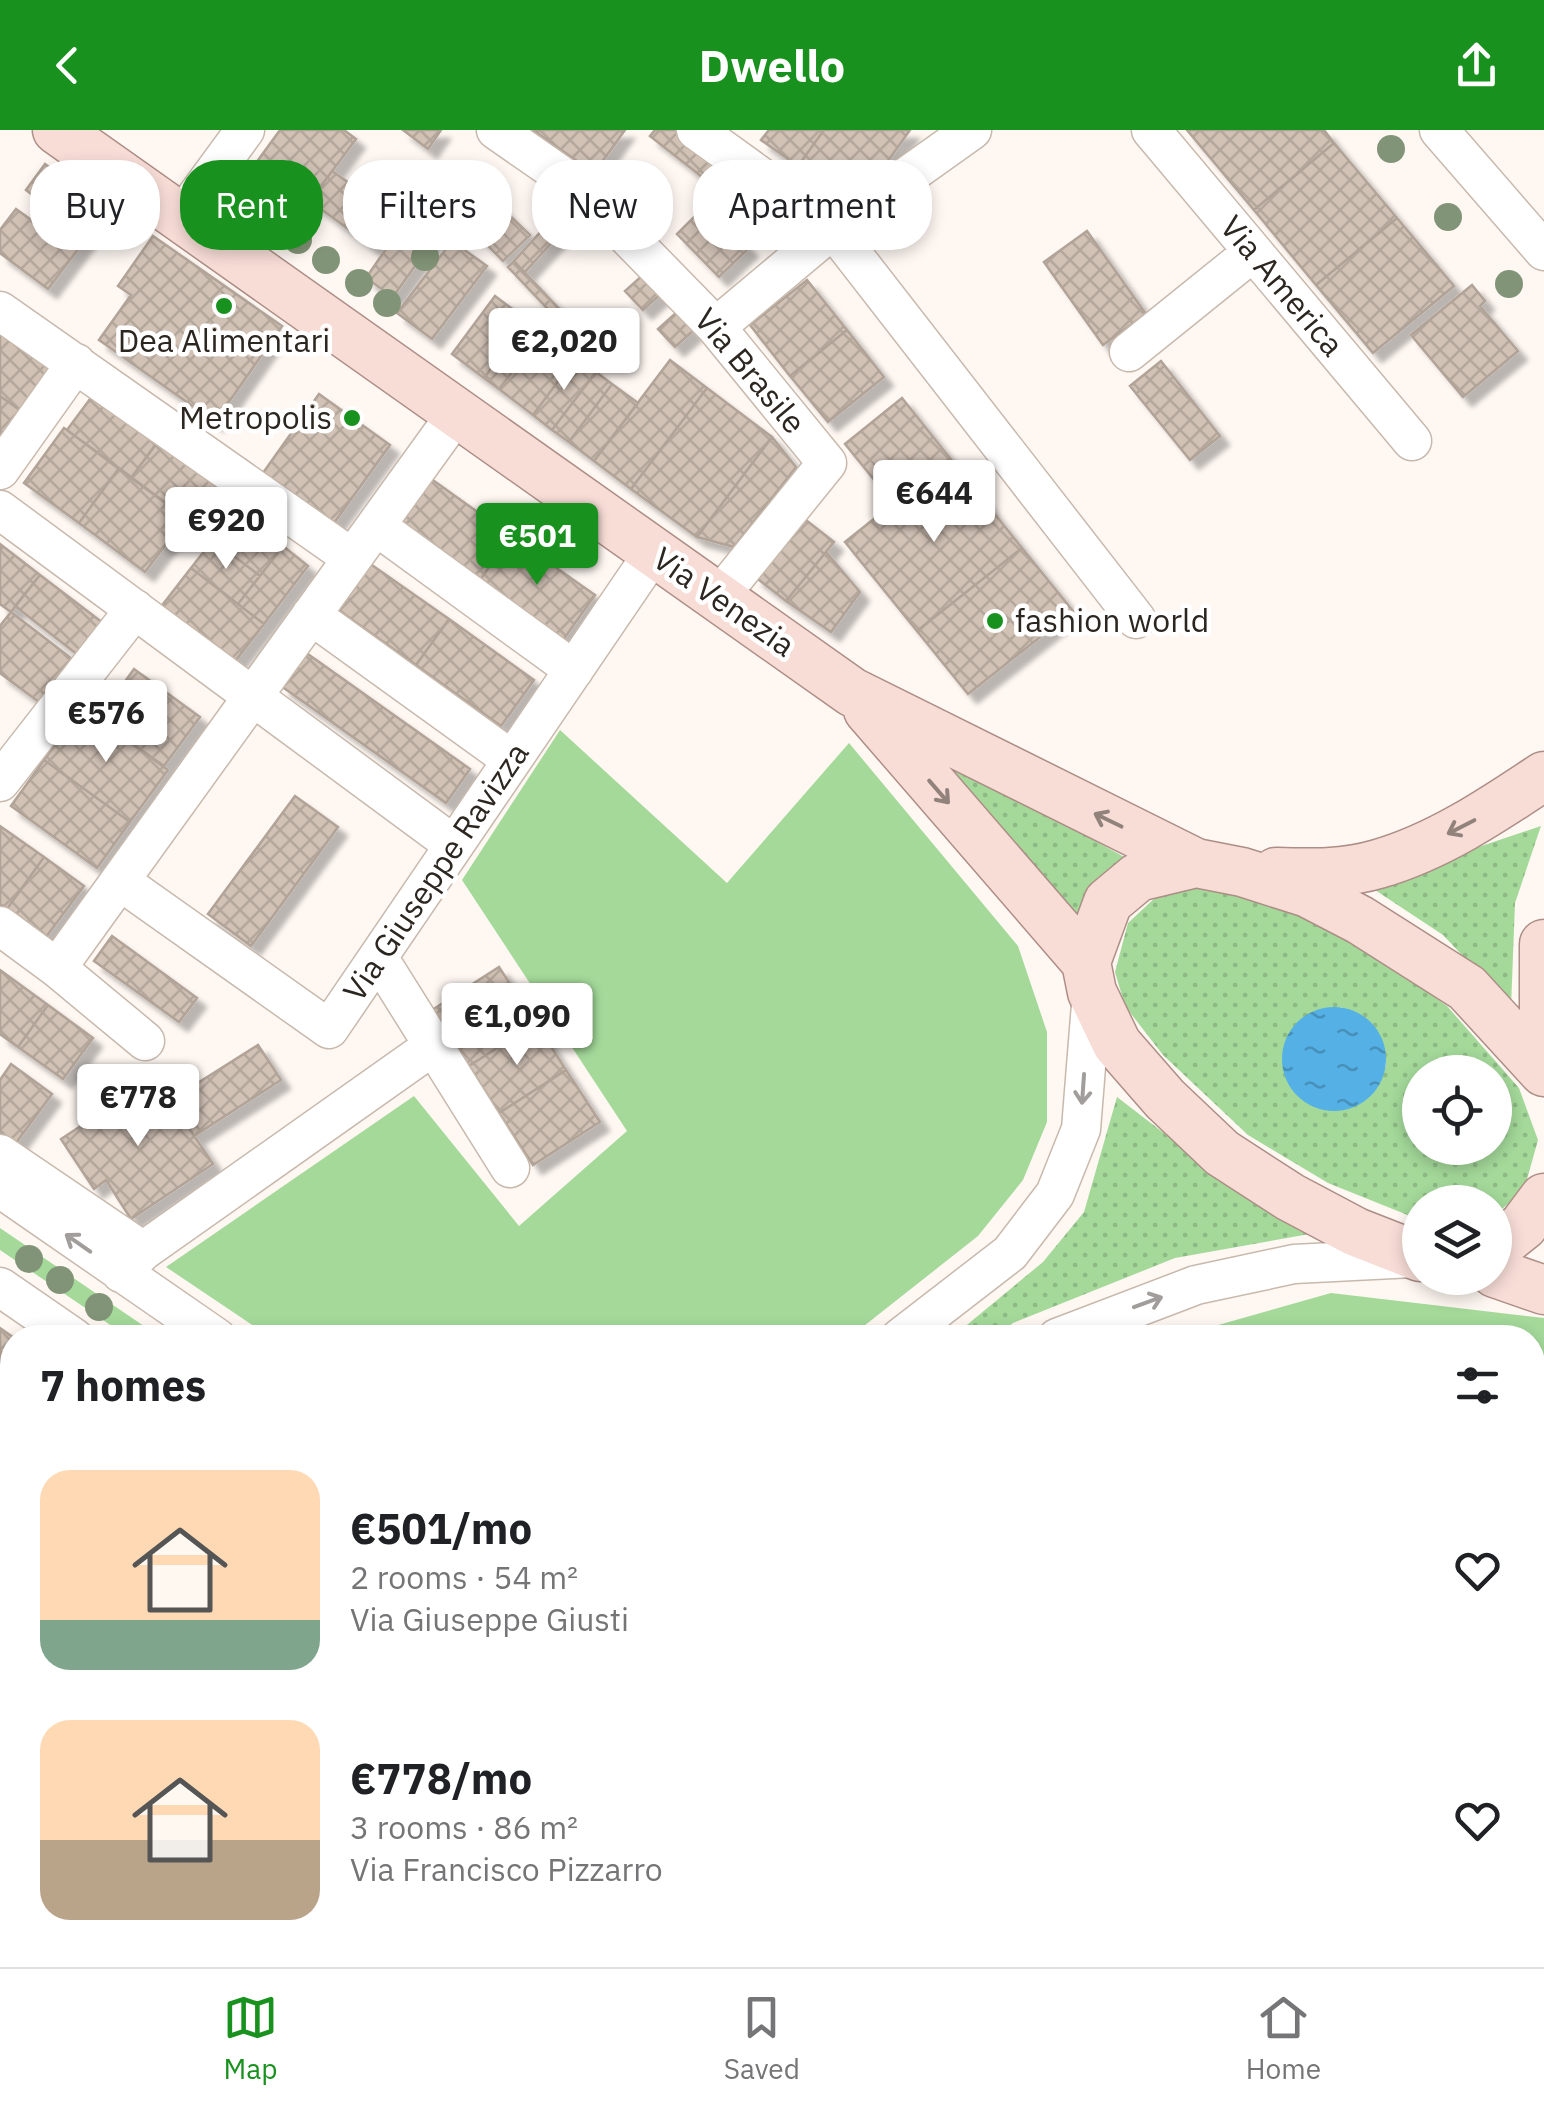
<!DOCTYPE html>
<html lang="en">
<head>
<meta charset="utf-8">
<style>
  :root { --surface:#fff; --page:#f6f6f6; --text:#202124; --muted:#757577; --line:#e0e0e0; --accent:#19911e }
  body { margin:0; font-family:"IBM Plex Sans",sans-serif; background:var(--page); color:var(--text); height:100vh; display:flex; flex-direction:column; font-size:38px; white-space:nowrap }
  * { box-sizing:border-box; margin:0 }
  p { font-size:32px; color:var(--muted) }
  .icon { flex:none; width:55px; height:55px; fill:none; stroke:currentColor; stroke-width:2; stroke-linecap:round; stroke-linejoin:round }
  .map { position:relative; flex:1; overflow:hidden }
  .drawer { position:absolute; left:0px; top:1195px; width:1545px; height:642px; display:flex; flex-direction:column; background:var(--surface); border-radius:40px 40px 0 0; box-shadow:0 5px 15px #0003 }
  .drawer>* { flex:none }
  .top-card { position:absolute; left:30px; top:30px; width:1000px; height:90px; display:flex; gap:20px }
  .fabs { position:absolute; left:1402px; top:925px; display:grid; gap:20px }
  .fabs a { display:grid; place-items:center; width:110px; height:110px; border-radius:50%; background:var(--surface); box-shadow:0 5px 15px #0003; font-size:50px }
  .price { position:absolute; translate:-50% -85px; padding:0 22px; border-radius:10px; background:#fff; color:#222; font-size:32px; line-height:65px; filter:drop-shadow(0 2px 5px #0008) }
  .price::after { content:''; position:absolute; left:50%; top:60px; width:30px; height:22px; margin-left:-15px; background:inherit; clip-path:polygon(0 0,100% 0,50% 100%) }
  .price.current { background:var(--accent); color:#fff }
  ul { padding:0; list-style:none }
  li { display:flex; align-items:center; gap:30px; height:250px; padding:0 40px }
  li span { display:grid; place-items:center; flex:none; width:280px; height:200px; border-radius:30px; color:#555 }
  li>.icon { margin-inline-start:auto }
  span .icon { width:120px; height:120px; fill:#fffc; stroke-width:1 }
  li b { font-size:42px }
  h2 { display:flex; justify-content:space-between; align-items:center; height:120px; padding:0 40px; font-size:42px }
  .tag { padding:0 35px; border-radius:40px; background:var(--surface); box-shadow:0 5px 15px #0003; font-size:35px; line-height:90px }
  .tag.current { background:var(--accent); color:#fff }
  header { display:flex; justify-content:space-between; align-items:center; height:130px; padding:0 40px; background:var(--accent); color:#fff; font-size:45px; font-weight:700 }
  .dock { display:flex; justify-content:space-around; align-items:center; height:140px; border-top:2px solid var(--line); background:var(--surface); font-size:28px; color:var(--muted) }
  .dock a { display:grid; justify-items:center; gap:5px }
  .dock .current { color:var(--accent) }
  .map>svg:first-child { display:block }
  .grass { fill:#a4d99a }
  .garden { fill:url(#garden-dots); fill-rule:evenodd }
  .water { fill:url(#water-ripples) }
  .building { fill:url(#building-cross-hatch); stroke:#b1a397; stroke-width:2.5; filter:url(#shadow) }
  .lines { fill:none; stroke-linecap:round; stroke-linejoin:round }
  .minor-casing { stroke:#c8b9ad; stroke-width:41 }
  .major-casing { stroke:#ad8e86; stroke-width:51 }
  .minor { stroke:#fff; stroke-width:38 }
  .major { stroke:#f8ddd7; stroke-width:48 }
  .tree { fill:#829477 }
  .oneway { stroke:#92827c }
  .oneway2 { stroke:#a09d9b }
  .poi-dot { fill:#19911e; stroke:#fff; stroke-width:4 }
  .labels { text-anchor:middle; stroke-width:9; stroke-linejoin:round; paint-order:stroke }
  .street-label { font-size:32px; fill:#2c2621; stroke:#fff }
  .poi-label { font-size:32px; fill:#2c2621; stroke:#fff }
</style>
</head>
<body>
<header><svg class="icon" aria-label="back" viewBox="0 0 24 24"><path d="M15 5l-7 7 7 7"/></svg>Dwello<svg class="icon" aria-label="share" viewBox="0 0 24 24"><path d="M12 15V3M7 8l5-5 5 5M5 13v7h14v-7"/></svg></header>
<div class="map">
<svg width="1544" height="1837" viewBox="0 0 1544 1837">
  <defs>
    <pattern id="garden-dots" width="8" height="8" patternUnits="userSpaceOnUse" patternTransform="scale(2.5)"><rect width="8" height="8" fill="#a4d99a"/><path d="M2 2h.1M6 6h.1" fill="none" stroke="#8dba84" stroke-width="1.8" stroke-linecap="round"/></pattern>
    <pattern id="water-ripples" width="26" height="14" patternUnits="userSpaceOnUse" patternTransform="scale(2.5)"><rect width="26" height="14" fill="#55b1e5"/><path d="M2 4q2-2 4 0t4 0M15 11q2-2 4 0t4 0" fill="none" stroke="#4790b9"/></pattern>
    <pattern id="building-cross-hatch" width="8" height="8" patternUnits="userSpaceOnUse" patternTransform="scale(2.5)"><rect width="8" height="8" fill="#d2c2b6"/><path d="M0 0l8 8M0 8l8-8" fill="none" stroke="#b4a79c"/></pattern>
    <filter id="shadow"><feDropShadow dx="9" dy="9" stdDeviation="2.5" flood-color="#0004"/></filter>
  </defs>
  <rect width="100%" height="100%" fill="#fef7f2"/>
  <!-- grass -->
  <path class="grass" d="M560,600L727,753L849,613L1018,816L1047,902V992L1023,1050L978,1106L850,1207H270L166,1137L414,966L519,1096L627,1001L462,750Z
    M0,1098L160,1207H128L0,1120Z
    M1331,1163L1544,1188V1837H1232L1214,1825H1532V1208L1176,1207Z
    M236,1825H925L944,1837H222Z"/>
  <!-- garden -->
  <path class="garden" d="M925,616L1126,728L1073,797Z
    M1541,696L1515,773L1511,877L1443,805L1372,758L1431,733Z
    M1209,755L1278,774L1346,803L1447,876L1519,958L1538,1010L1524,1060L1495,1085V1072H1420V1090L1328,1053L1248,1005L1163,925L1125,876L1115,842L1128,793L1157,766ZM1340,877C1371,886 1385,904 1386,937ZM1420,942H1495V1018H1420Z
    M1117,967L1212,1040L1315,1103L1175,1128L1013,1193L995,1207L951,1208L1043,1132L1084,1082Z"/>
  <!-- water -->
  <path class="water" d="M1282 929a52 52 0 1 1 104 0a52 52 0 1 1-104 0Z
    M0,1534L12,1542V1595L0,1586Z"/>
  <!-- building -->
  <path class="building" d="M280,0H344L356,9L310,71L256,33Z
    M403,0H441L428,19Z
    M533,0H625L594,43Z
    M655,0H680L758,62L744,80L650,6Z
    M769,0H824L798,36L761,10Z
    M824,0H910L855,77L798,36Z
    M1187,0H1324L1334,13L1254,80Z
    M1334,13L1397,88L1316,155L1254,80Z
    M45,34L107,81L48,159L0,123V100L16,79L37,94L49,78L26,60Z
    M456,34L530,105L503,131L432,59Z
    M332,41L396,86L373,117L310,71Z
    M426,61L454,81L393,167L366,148Z
    M707,74L749,118L719,147L677,104Z
    M555,86L567,96L524,143L514,131Z
    M1397,88L1454,156L1373,223L1316,155Z
    M1087,101L1146,184L1103,215L1044,132Z
    M153,106L282,196L215,292L99,210L131,165L118,156Z
    M452,111L487,136L432,209L397,183Z
    M514,131L585,206L579,212L508,137Z
    M644,144L662,163L643,180L625,161Z
    M807,150L847,200L790,246L750,195Z
    M1472,155L1485,171L1480,176L1518,221L1463,267L1411,205Z
    M495,166L527,190L484,248L452,224Z
    M677,182L694,200L675,217L658,199Z
    M527,190L543,202L499,259L484,248Z
    M0,198L56,240L24,283L0,266Z
    M847,200L884,247L828,292L790,246Z
    M543,202L576,227L533,285L499,259Z
    M576,227L596,242L552,300L533,285Z
    M670,230L707,258L631,359L594,331Z
    M1161,231L1220,306L1190,330L1130,256Z
    M596,242L612,254L569,312L552,300Z
    M612,254L638,273L594,331L569,312Z
    M707,258L772,307L697,407L631,359Z
    M96,261L160,309L131,348L67,300Z
    M319,264L390,315L334,393L263,343Z
    M0,266L24,283L0,315Z
    M902,268L950,328L893,373L845,314Z
    M64,298L119,338L79,393L24,353Z
    M163,304L229,352L197,396L131,348Z
    M772,307L796,337L734,417L697,407Z
    M950,328L1022,418L917,501L845,412Z
    M119,338L186,388L145,442L79,393Z
    M430,348L511,406L480,450L399,393Z
    M236,381L283,416L260,446L213,410Z
    M802,387L834,412L786,471L754,446Z
    M511,406L595,465L563,510L480,450Z
    M213,410L260,446L238,474L191,438Z
    M0,414L40,445L11,482L0,474Z
    M283,416L308,436L264,494L238,474Z
    M1022,418L1073,481L968,564L917,501Z
    M826,422L860,462L831,502L786,471Z
    M369,433L449,489L416,535L337,479Z
    M191,438L264,494L233,534L160,478Z
    M40,445L103,493L78,525L15,476Z
    M11,482L72,529L39,572L0,543V496Z
    M449,489L534,550L501,596L416,535Z
    M305,522L470,639L446,673L281,556Z
    M134,539L200,587L164,636L98,589Z
    M82,578L168,640L130,692L44,630Z
    M44,630L130,692L97,738L11,676Z
    M295,666L338,697L251,816L208,784Z
    M0,696L44,727L7,779L0,774Z
    M44,727L84,756L46,807L7,779Z
    M112,806L197,868L179,892L94,831Z
    M499,837L536,893L469,936L432,880Z
    M0,840L48,875L18,917L0,904Z
    M48,875L93,908L63,949L18,917Z
    M536,893L566,940L499,983L469,936Z
    M258,915L281,950L194,1006L171,970Z
    M11,934L52,964L13,1017L0,1008V950Z
    M566,940L600,992L533,1035L499,983Z
    M155,947L213,1034L131,1089L106,1050L94,1059L61,1009Z
    M0,1198L14,1208L12,1411L0,1402Z
    M0,1449L12,1458V1542L0,1534Z
    M0,1629L12,1637V1668L0,1660Z"/>
  <g class="lines">
    <defs>
      <path id="minor" d="M496,0L581,59L716,197L827,333L718,468
        M696,0L833,99L1136,489
        M1151,0L1412,311
        M1439,0L1544,121
        M182,86L245,0
        M0,181L352,428
        M716,197L833,99L972,0
        M1129,222L1253,122
        M0,340L76,233
        M0,380L454,715
        M376,396L574,540
        M311,485L512,630
        M0,652L135,479
        M120,751L329,899L654,422
        M0,796L57,838L145,911
        M378,827L510,1038
        M57,838L457,283
        M0,1024L143,1121
        M0,1058L217,1208
        M121,1143L143,1121L433,916
        M0,1157L74,1208
        M900,1208L1010,1123L1055,1064L1081,999L1092,862
        M1057,1208L1196,1155L1294,1134L1413,1128
        M993,1825L1011,1837
        M1124,1825L1142,1837
        M146,1837L160,1825"/>
      <path id="major" d="M57,0L852,562L1196,733
        M868,580L1086,832
        M1276,742C1310,743 1345,744 1378,734C1438,717 1493,680 1544,646
        M1544,814V934
        M1495,1118L1523,1096L1544,1068
        M1420,1127L1356,1102L1290,1067L1222,1023L1165,969L1117,914L1092,862L1086,832L1108,772L1138,747L1196,733L1242,742L1308,763L1360,790L1467,858L1544,942
        M1495,1143L1544,1160"/>
    </defs>
    <!-- minor casing -->
    <use href="#minor" class="minor-casing"/>
    <!-- major casing -->
    <use href="#major" class="major-casing"/>
    <!-- minor -->
    <use href="#minor" class="minor"/>
    <!-- major -->
    <use href="#major" class="major"/>
  </g>
  <!-- trees -->
  <g class="tree">
    <circle cx="1391" cy="19" r="14"/>
    <circle cx="247" cy="73" r="14"/>
    <circle cx="1448" cy="87" r="14"/>
    <circle cx="275" cy="94" r="14"/>
    <circle cx="444" cy="101" r="14"/>
    <circle cx="298" cy="110" r="14"/>
    <circle cx="425" cy="127" r="14"/>
    <circle cx="326" cy="130" r="14"/>
    <circle cx="359" cy="153" r="14"/>
    <circle cx="1509" cy="154" r="14"/>
    <circle cx="387" cy="173" r="14"/>
    <circle cx="29" cy="1129" r="14"/>
    <circle cx="60" cy="1150" r="14"/>
    <circle cx="99" cy="1177" r="14"/>
  </g>
  <!-- one-way arrows -->
  <defs><path id="oneway-shaft" d="M-6 0H5M1.5-3L5.5 0L1.5 3" fill="none" stroke-width="1.6" stroke-linecap="round" stroke-linejoin="round" transform="scale(2.5)"/></defs>
  <g class="oneway">
    <use href="#oneway-shaft" transform="translate(939 662) rotate(49)"/>
    <use href="#oneway-shaft" transform="translate(1108 690) rotate(-154)"/>
    <use href="#oneway-shaft" transform="translate(1461 697) rotate(153)"/>
  </g>
  <g class="oneway2">
    <use href="#oneway-shaft" transform="translate(1083 959) rotate(94)"/>
    <use href="#oneway-shaft" transform="translate(78 1113) rotate(-145)"/>
    <use href="#oneway-shaft" transform="translate(1148 1172) rotate(-20)"/>
  </g>
  <!-- markers -->
  <g class="poi-dot">
    <circle cx="224" cy="176" r="10"/>
    <circle cx="352" cy="288" r="10"/>
    <circle cx="995" cy="491" r="10"/>
  </g>
  <g class="labels">
    <!-- street labels -->
    <g class="street-label">
      <text transform="translate(1282 156) rotate(50)" y="11">Via America</text>
      <text transform="translate(750 241) rotate(50)" y="11">Via Brasile</text>
      <text transform="translate(724 472) rotate(35)" y="11">Via Venezia</text>
      <text transform="translate(436 742) rotate(-56)" y="11">Via Giuseppe Ravizza</text>
    </g>
    <!-- poi labels -->
    <g class="poi-label">
      <text x="224" y="222">Dea Alimentari</text>
      <text x="332" y="299" text-anchor="end">Metropolis</text>
      <text x="1015" y="502" text-anchor="start">fashion world</text>
    </g>
  </g>
</svg>
<div class="fabs">
<a><svg class="icon" aria-label="locate" viewBox="0 0 24 24"><circle cx="12" cy="12" r="6"/><path d="M12 2v4M12 18v4M2 12h4M18 12h4"/></svg></a>
<a><svg class="icon" aria-label="layers" viewBox="0 0 24 24"><path d="M12 4l9 5-9 5-9-5zM3 14l9 5 9-5"/></svg></a>
</div>
<b class="price" style="left:564px;top:263px">€2,020</b>
<b class="price" style="left:934px;top:415px">€644</b>
<b class="price" style="left:226px;top:442px">€920</b>
<b class="price current" style="left:537px;top:458px">€501</b>
<b class="price" style="left:106px;top:635px">€576</b>
<b class="price" style="left:517px;top:938px">€1,090</b>
<b class="price" style="left:138px;top:1019px">€778</b>
<div class="top-card">
<a class="tag">Buy</a>
<a class="tag current">Rent</a>
<a class="tag">Filters</a>
<a class="tag">New</a>
<a class="tag">Apartment</a>
</div>
<section class="drawer">
<h2>7 homes<svg class="icon" aria-label="filters" viewBox="0 0 24 24"><path d="M4 7h16M4 17h16"/><circle cx="9" cy="7" r="2"/><circle cx="15" cy="17" r="2"/></svg></h2>
<ul>
<li><span style="background:linear-gradient(#ffd9b3 75%,#7fa58c 0)"><svg class="icon" aria-label="home" viewBox="0 0 24 24"><path d="M3 11l9-7 9 7M6 9v11h12V9"/></svg></span><div><b>€501/mo</b><p>2 rooms · 54 m²</p><p>Via Giuseppe Giusti</p></div><svg class="icon" aria-label="heart" viewBox="0 0 24 24"><path d="M12 20l-8-8c-3-5 5-10 8-4 3-6 11-1 8 4z"/></svg></li>
<li><span style="background:linear-gradient(#ffd9b3 60%,#b9a48a 0)"><svg class="icon" aria-label="home" viewBox="0 0 24 24"><path d="M3 11l9-7 9 7M6 9v11h12V9"/></svg></span><div><b>€778/mo</b><p>3 rooms · 86 m²</p><p>Via Francisco Pizzarro</p></div><svg class="icon" aria-label="heart" viewBox="0 0 24 24"><path d="M12 20l-8-8c-3-5 5-10 8-4 3-6 11-1 8 4z"/></svg></li>
</ul>
</section>
</div>
<nav class="dock">
<a class="current"><svg class="icon" aria-label="map" viewBox="0 0 24 24"><path d="M3 6l6-2 6 2 6-2v14l-6 2-6-2-6 2zM9 4v14M15 6v14"/></svg>Map</a>
<a><svg class="icon" aria-label="saved" viewBox="0 0 24 24"><path d="M7 4h10v16l-5-4-5 4z"/></svg>Saved</a>
<a><svg class="icon" aria-label="home" viewBox="0 0 24 24"><path d="M3 11l9-7 9 7M6 9v11h12V9"/></svg>Home</a>
</nav>
</body>
</html>
